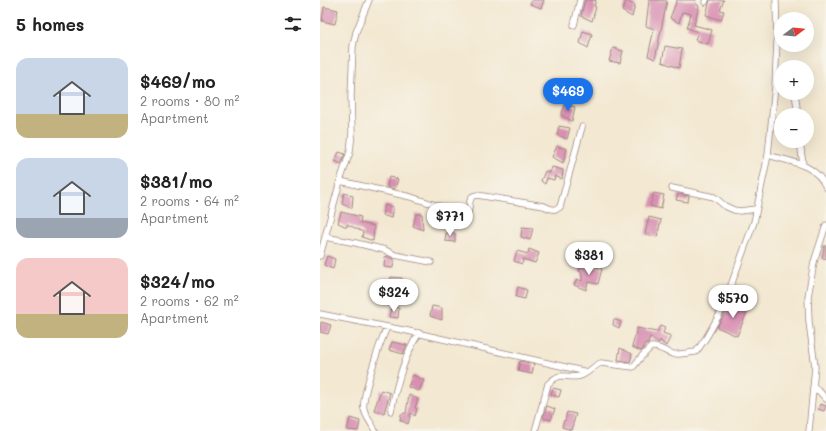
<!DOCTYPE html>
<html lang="en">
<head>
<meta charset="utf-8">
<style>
  :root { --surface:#fff; --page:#f2f2f2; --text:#222; --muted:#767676; --accent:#1a73e8 }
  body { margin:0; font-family:Mali,sans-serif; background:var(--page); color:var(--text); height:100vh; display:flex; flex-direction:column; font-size:15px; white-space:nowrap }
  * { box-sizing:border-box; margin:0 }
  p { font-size:13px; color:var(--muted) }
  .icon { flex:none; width:22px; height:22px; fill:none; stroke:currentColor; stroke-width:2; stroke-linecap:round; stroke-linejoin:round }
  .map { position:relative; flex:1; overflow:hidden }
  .details { display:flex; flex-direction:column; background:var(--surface); width:320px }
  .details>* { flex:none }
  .needle { width:26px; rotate:74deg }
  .controls { position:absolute; left:454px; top:12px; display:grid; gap:8px }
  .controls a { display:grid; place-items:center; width:40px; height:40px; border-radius:50%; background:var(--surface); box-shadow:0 4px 16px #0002; font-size:20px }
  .price { position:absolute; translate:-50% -34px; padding:0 9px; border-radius:14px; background:#fff; color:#222; font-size:13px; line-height:26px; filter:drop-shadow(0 1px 2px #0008) }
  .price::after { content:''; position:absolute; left:50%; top:24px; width:12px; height:9px; margin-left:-6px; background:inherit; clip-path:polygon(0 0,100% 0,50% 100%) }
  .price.on { background:var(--accent); color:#fff }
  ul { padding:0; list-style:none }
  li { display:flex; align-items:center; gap:12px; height:100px; padding:0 16px }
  li span { display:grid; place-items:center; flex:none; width:112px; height:80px; border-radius:12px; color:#555 }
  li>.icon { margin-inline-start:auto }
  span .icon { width:48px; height:48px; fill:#fffc; stroke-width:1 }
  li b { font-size:17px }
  h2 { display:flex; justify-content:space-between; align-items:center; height:48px; padding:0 16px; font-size:17px }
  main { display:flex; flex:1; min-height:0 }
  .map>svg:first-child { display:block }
  .building { fill:#d88fb2 }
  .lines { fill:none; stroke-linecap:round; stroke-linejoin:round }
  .minor-casing { stroke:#9e847e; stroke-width:7 }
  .minor { stroke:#fff; stroke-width:5.5 }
</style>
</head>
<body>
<main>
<section class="details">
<h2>5 homes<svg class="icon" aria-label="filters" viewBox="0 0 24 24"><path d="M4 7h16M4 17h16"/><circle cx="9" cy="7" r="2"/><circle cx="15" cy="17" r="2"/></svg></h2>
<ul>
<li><span style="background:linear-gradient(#c9d6e8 70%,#c2b280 0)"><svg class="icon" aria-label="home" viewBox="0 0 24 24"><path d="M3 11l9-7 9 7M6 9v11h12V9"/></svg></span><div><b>$469/mo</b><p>2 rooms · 80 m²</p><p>Apartment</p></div></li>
<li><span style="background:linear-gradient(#c9d6e8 75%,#9aa5b1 0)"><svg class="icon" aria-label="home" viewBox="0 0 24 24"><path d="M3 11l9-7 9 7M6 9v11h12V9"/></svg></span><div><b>$381/mo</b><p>2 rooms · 64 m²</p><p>Apartment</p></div></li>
<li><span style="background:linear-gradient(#f6c9c9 70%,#c2b280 0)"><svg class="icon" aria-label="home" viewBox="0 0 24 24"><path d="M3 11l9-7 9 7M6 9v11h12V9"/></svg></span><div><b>$324/mo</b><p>2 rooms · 62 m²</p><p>Apartment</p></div></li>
</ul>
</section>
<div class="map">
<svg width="506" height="431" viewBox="0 0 506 431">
  <rect width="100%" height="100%" fill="#f7f3e8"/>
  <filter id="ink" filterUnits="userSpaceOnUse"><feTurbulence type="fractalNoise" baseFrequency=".025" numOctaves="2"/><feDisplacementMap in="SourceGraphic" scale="8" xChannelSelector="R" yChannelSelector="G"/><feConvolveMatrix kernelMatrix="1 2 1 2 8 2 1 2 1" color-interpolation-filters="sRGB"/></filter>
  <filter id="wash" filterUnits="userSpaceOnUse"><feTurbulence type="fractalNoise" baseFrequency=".012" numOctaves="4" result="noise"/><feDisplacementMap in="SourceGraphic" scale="16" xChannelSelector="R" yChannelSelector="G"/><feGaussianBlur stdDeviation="0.9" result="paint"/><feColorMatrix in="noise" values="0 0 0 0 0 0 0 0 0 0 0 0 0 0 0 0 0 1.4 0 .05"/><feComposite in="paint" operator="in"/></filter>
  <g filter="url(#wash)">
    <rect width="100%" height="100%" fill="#f3e8d1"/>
    <g id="blocks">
      <!-- building -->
      <path class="building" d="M212,0H224L221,8L210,4Z
        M265,0H276L274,6L276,7L272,21L261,16Z
        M329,0L347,1L335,59L328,56L334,29L326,26Z
        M357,0H376L375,3L379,6L374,25L392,30L388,44L375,40L378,32L367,28L371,14L362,12L359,23L350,18Z
        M390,0H404L400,10L404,11L401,20L386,15Z
        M306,1L315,5L312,17L302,11Z
        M4,7L18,10L15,24L2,21Z
        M263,31L272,34L268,48L260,43Z
        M345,46L362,49L359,68L342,62Z
        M293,48L303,51L300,63L289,61Z
        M245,105L255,107L252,121L241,115Z
        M239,126L250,128L247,139L237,135Z
        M237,146L247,149L243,163L232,157Z
        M19,152L25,154L21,164L15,161Z
        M232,167L243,170L242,179L235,176L234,180L227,178L225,184L221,181L225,171L230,173Z
        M69,177L78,179L75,189L67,187Z
        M24,193L33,196L32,208L22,204Z
        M334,193L344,195L341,209L330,206Z
        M358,194L369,196L368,202L356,200Z
        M65,205L73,207L71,218L62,215Z
        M21,212L41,217L40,223L54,226L53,241L42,237L43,232L27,224V227L18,223Z
        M96,214H102L103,230L93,226Z
        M116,217L123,218V226L116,224Z
        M329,217L341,220L337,237L325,234Z
        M202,227L213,228L210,240L201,237Z
        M126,233H135V242L125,241Z
        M504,246H506V259L502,258Z
        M209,249L219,253L215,263L203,259L202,264L194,261L197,251L208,254Z
        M7,256L15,259L13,269L4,265Z
        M65,256L74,259L73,268L64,267Z
        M263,262L282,269L278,284L268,282L266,290L254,285L257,279L262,281V273L259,271Z
        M71,277L82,278L80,290L69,289Z
        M198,287L207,290L205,299L196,297Z
        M409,302L428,310L417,336L397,327L406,312Z
        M112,306L122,308V320L110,316Z
        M71,307L79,308L78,318L69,317Z
        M294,319L301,322L299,328L293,325Z
        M1,322L11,325L8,334L0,332Z
        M340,326L345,328L343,333L351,336L346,346L340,340L339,343L330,337L328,344H324V348L321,351L312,347L317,328L337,332Z
        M72,342L87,345L83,354L69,350Z
        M300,348L312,354L310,362L298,360Z
        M200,361L214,364L212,374L198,371Z
        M93,375L104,380L99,391L88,387Z
        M233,388L241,390L239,397L231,395Z
        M61,390L70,393L64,413L54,410Z
        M89,395L98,399L95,408L97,409L95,416L91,413L88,424L80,420L81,414L86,413Z
        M500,404L506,406L504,411L498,409Z
        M227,406L235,409L231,420L223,418Z
        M247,412L256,414L251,430L242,427L244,420L245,421Z
        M30,418L40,421L38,431L27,430Z"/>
    </g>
  </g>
  <g filter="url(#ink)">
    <use href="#blocks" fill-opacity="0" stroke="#9e847e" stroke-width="1"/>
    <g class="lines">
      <defs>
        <path id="minor" d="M385,2L386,0
          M254,25L260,0
          M475,93L478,115
          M480,141L483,165
          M448,155C470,162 495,163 506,187
          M20,181L91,197L144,214H147C152,207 146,196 157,195L224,206C230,209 235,211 240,207L262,127
          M352,188L394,197L405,206L414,210L420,211L436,209
          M5,237L36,243L65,250L75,255L111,262
          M0,256L20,181L30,152L32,133L31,96L33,46L36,32L49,0
          M0,314L88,331L267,372
          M493,387L500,392L506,399
          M71,411C77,384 84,356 99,333
          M55,431C52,423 46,418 44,409C41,397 61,340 67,327
          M215,431L228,384C243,369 245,380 260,376C268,374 274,365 281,363L313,367L322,356L331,347C340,346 345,352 353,354C356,355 372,352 376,352L386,338L402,310L434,222L448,155L455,86L457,41L456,0
          M489,431L495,367L489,322L488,297L494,262L506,225"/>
      </defs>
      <!-- minor casing -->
      <use href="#minor" class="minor-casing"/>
      <!-- minor -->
      <use href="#minor" class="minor"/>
    </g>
  </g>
</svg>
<div class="controls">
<a><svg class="needle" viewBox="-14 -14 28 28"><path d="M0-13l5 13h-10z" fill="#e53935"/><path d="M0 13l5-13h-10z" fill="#767676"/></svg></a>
<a>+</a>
<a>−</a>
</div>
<b class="price on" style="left:248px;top:112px">$469</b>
<b class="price" style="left:130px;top:237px">$771</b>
<b class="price" style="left:269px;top:276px">$381</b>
<b class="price" style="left:74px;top:313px">$324</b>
<b class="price" style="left:413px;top:319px">$570</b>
</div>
</main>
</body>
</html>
